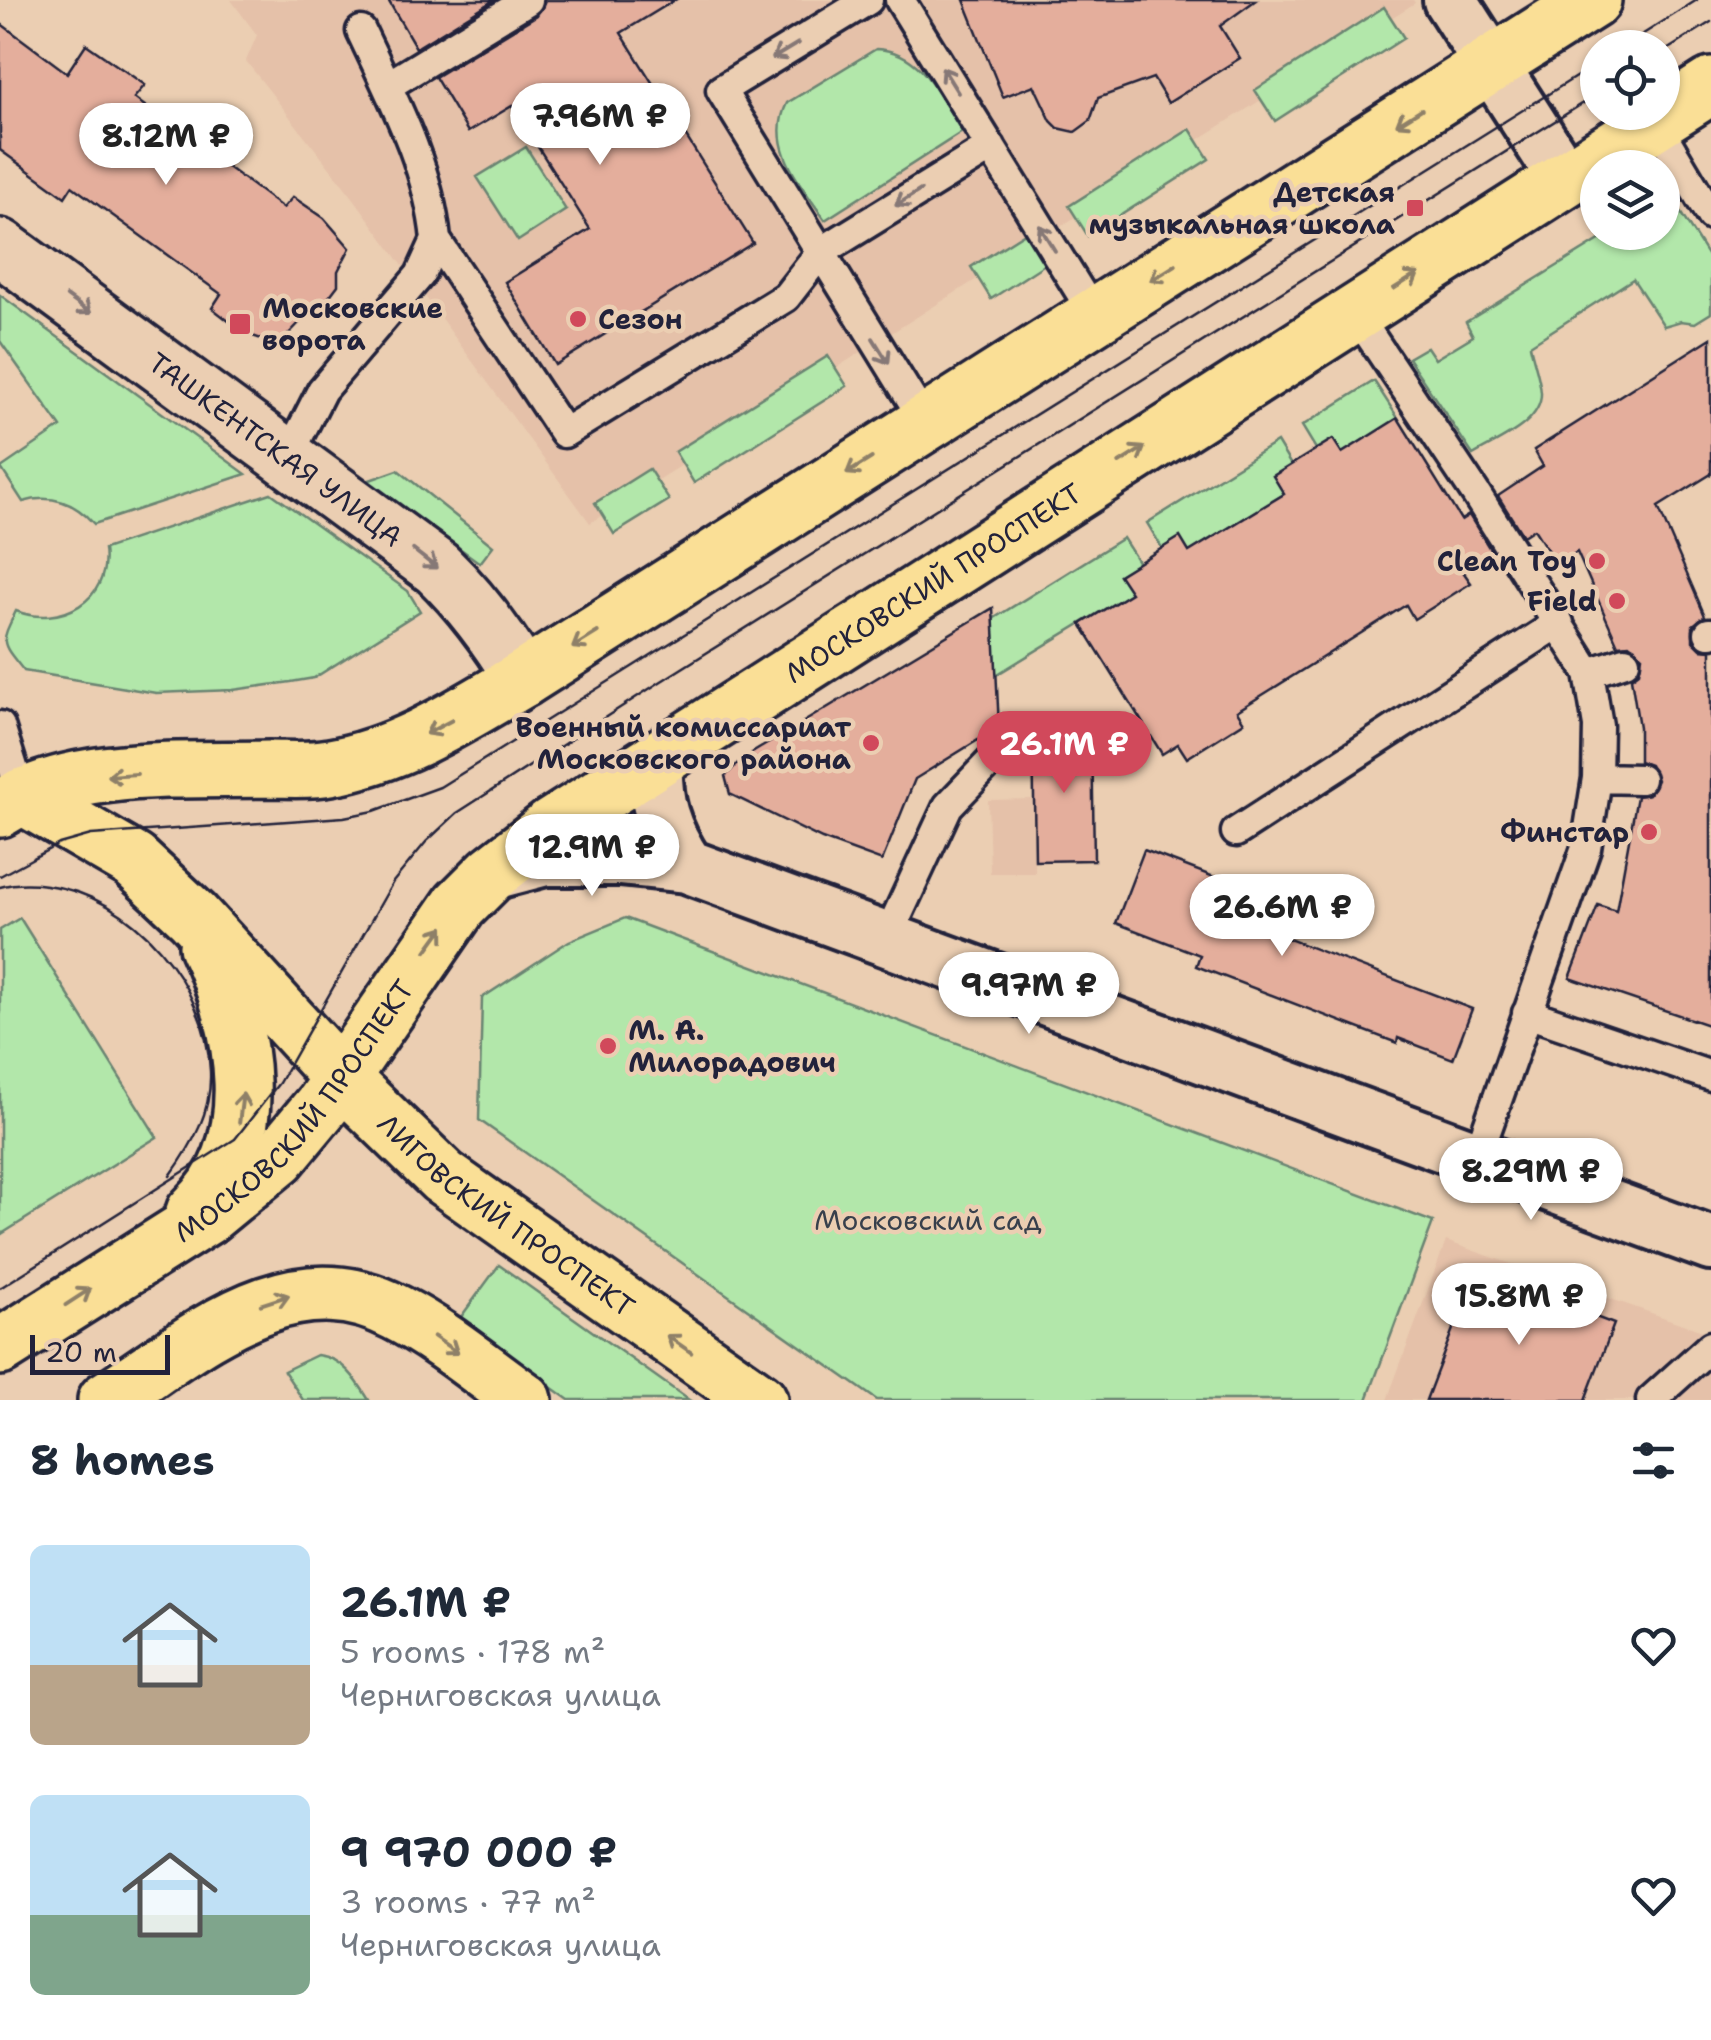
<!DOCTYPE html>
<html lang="en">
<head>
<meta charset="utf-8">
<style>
  :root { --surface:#fff; --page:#f2f2f3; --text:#1f2937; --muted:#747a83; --accent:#d1495b }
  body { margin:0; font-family:"Shantell Sans",sans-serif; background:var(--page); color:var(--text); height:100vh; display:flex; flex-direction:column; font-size:38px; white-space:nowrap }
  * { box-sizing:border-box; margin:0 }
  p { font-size:32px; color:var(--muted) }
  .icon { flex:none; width:55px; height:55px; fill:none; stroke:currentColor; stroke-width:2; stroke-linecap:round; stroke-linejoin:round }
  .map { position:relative; height:1400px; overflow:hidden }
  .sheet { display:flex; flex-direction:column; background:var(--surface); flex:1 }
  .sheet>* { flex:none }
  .controls { position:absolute; left:1580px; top:30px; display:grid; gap:20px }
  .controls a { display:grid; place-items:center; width:100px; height:100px; border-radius:50%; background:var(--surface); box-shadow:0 2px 8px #0004; font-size:50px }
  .scale { position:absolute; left:30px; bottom:25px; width:140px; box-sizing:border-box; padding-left:10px; border:5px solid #22223b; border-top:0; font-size:28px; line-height:35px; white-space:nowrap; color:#22223b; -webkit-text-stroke:8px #ebceb2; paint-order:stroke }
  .price { position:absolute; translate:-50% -85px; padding:0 22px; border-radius:35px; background:#fff; color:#222; font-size:32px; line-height:65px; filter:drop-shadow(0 2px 5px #0008) }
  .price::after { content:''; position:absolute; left:50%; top:60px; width:30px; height:22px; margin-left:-15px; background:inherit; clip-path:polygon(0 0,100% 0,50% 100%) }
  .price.selected { background:var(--accent); color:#fff }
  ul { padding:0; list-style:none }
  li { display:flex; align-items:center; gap:30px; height:250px; padding:0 30px }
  li span { display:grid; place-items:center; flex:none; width:280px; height:200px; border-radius:15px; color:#555 }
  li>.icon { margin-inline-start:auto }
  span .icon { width:120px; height:120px; fill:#fffc; stroke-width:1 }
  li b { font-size:42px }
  h2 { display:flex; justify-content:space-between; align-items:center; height:120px; padding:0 30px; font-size:42px }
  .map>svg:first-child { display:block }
  .built { fill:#e5c1a9 }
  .green { fill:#b2e7aa; stroke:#6a8472; stroke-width:2.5 }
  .building { fill:#e4ae9c; stroke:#22223b; stroke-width:2.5 }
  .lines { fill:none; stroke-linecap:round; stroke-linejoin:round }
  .lane-casing { stroke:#22223b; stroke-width:35 }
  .street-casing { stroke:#22223b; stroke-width:60 }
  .secondary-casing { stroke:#22223b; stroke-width:62 }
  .primary-casing { stroke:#22223b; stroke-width:62 }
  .lane { stroke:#ebceb2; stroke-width:28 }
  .street { stroke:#ebceb2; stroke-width:52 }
  .secondary { stroke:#ebceb2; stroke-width:55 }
  .primary { stroke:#fadf96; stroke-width:55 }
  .tram { stroke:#22223b; stroke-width:2.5 }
  .oneway { stroke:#867876 }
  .oneway2 { stroke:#8e8068 }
  .poi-dot { fill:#d1495b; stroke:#ebceb2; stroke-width:4 }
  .labels { text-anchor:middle; stroke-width:9; stroke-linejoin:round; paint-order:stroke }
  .poi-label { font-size:28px; font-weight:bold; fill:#22223b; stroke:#ebceb2; text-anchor:end }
  .street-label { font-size:28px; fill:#22223b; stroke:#ebceb2 }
  .park-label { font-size:28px; fill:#38404c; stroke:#ebceb2 }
</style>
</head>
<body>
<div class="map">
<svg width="1711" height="1400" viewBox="0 0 1711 1400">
  <rect width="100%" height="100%" fill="#ebceb2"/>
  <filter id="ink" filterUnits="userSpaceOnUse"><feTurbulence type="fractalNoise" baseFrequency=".01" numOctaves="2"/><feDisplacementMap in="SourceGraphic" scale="20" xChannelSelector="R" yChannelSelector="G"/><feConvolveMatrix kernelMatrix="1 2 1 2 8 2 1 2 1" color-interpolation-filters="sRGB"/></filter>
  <g filter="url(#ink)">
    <!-- built -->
    <path class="built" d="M231,0H1413L1415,3L590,523L355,200L246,61L257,35Z
      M1034,799L1035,873H990L988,800Z
      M1446,1241L1711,1334V1400H1387Z"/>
    <!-- green -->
    <path class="green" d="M1384,7L1404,38L1275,121L1255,90Z
      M876,49C923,51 940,97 962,132L825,220C802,185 765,147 787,103Z
      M1190,129L1209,159L1088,236L1069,206Z
      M526,147L566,210L518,241L477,177Z
      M1670,196L1711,261V313L1695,323L1681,321L1664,326L1633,279L1530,345C1533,360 1540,377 1541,393C1542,424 1495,441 1473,455L1408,358L1427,347L1435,359L1473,336L1466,322L1611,233L1662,232L1663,201Z
      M1025,233L1045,264L991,299L971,267Z
      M0,295L246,474L94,524C76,503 51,493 23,502L1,468L61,427L0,341Z
      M828,356L847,386L694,483L675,452Z
      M1374,381L1398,418L1342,453L1333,439L1316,449L1302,426Z
      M1277,442L1291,465L1284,494L1189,552L1162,548L1147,523Z
      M649,469L669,500L614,534L595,503Z
      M398,470L493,546L480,563L367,481Z
      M271,493L408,591L420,611L314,678L291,682L233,690L156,693L24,671C0,641 0,644 16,611C60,628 111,601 104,549Z
      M1123,538L1139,563L1119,575L1131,593L996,675L993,619Z
      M20,918L157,1137L0,1235V930Z
      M625,918L1433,1222L1367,1400H877L479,1120L482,998L569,941Z
      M499,1265L689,1400H569L458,1321Z
      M317,1355C343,1358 356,1379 369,1400H303L284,1371Z"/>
    <!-- building -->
    <path class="building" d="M388,0H494L416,48Z
      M545,0H675L621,33L753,243L555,365L505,282L590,229L512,106L468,132L435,77L537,15Z
      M964,0H1256L1220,26L1240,58L1168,103L1153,78L1098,98L1090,121L1075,132L1058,128L1051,121L1034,85L1003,97Z
      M0,23L67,73L86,44L145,85L134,98L283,208L293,197L324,218L350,248L338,271V285L316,314L303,319L278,345L244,333L212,308L221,294L72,186L65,197L0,150Z
      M1711,338V474L1658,507L1705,616L1693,625V641L1701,649L1711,650V1026L1570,978L1598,905L1616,911L1637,796L1649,794L1657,780L1650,765L1639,761V727L1631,678L1639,672L1642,656L1629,644L1618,645L1577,552L1557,565L1534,529L1523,536L1498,496L1543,466L1534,450Z
      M1398,418L1461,520L1469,515L1493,554L1464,573L1471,583L1414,619L1406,605L1237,711L1244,722L1187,758L1178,744L1162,754L1081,624L1131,593L1119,575L1180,537L1189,552L1284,494L1273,476L1333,439L1342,453Z
      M993,608L999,727L915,779L882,861L822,839L730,794L725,776L742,759Z
      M1092,732L1094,860L1035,861L1033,733Z
      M1144,850L1240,887L1229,916L1472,1009L1453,1059L1398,1038L1397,1043L1196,966L1200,955L1116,923Z
      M1475,1271L1614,1324L1585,1400H1426Z"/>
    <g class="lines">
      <defs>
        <path id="lane" d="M868,0L721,90L926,423
          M900,0L1095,316
          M361,31C392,97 429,166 436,240
          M387,86L528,0
          M1655,122L1711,216
          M1355,313L1476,494L1589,673L1598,726L1597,778L1586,848L1476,1160
          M288,457L322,390L420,275L436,240L564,433L786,297L821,252L991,147
          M1709,633H1711
          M1589,673L1625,661
          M0,726L22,796
          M1597,778L1640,779
          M1236,832L1559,623
          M886,940L948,806L995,757
          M1527,1013L1711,1076
          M1651,1400L1711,1346"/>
        <path id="street" d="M1450,0L1565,179
          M656,758C654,801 663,830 687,866
          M492,873L545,859H620L687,866L1711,1244"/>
        <g id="secondary">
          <path id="s1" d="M0,247L437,568C472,602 498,637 523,679"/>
        </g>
        <g id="primary">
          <path id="s2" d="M22,796L134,861L193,916L341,1078L443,1177L759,1400"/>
          <path d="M0,809C76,762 183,771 269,769C289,769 310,771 330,767C401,755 462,715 523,679L1593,0"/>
          <path d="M194,1212C268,1144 244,1025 207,946"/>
          <path id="s3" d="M0,1347L206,1217L279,1157L323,1104L460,905L492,873L551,827L1711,86"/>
          <path d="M106,1400C194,1344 288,1255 397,1313C442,1336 483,1371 524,1400"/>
        </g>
      </defs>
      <!-- lane casing -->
      <use href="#lane" class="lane-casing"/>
      <!-- street casing -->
      <use href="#street" class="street-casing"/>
      <!-- secondary casing -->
      <use href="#secondary" class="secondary-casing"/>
      <!-- primary casing -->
      <use href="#primary" class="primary-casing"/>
      <!-- lane -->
      <use href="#lane" class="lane"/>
      <!-- street -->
      <use href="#street" class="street"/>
      <!-- secondary -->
      <use href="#secondary" class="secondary"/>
      <!-- primary -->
      <use href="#primary" class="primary"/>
      <!-- tram -->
      <path class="tram" d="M1621,48L1697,0
        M1662,53L1711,22
        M0,876L59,844L91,835L344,817L374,811L440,787L1598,63
        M0,887C14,883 31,883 46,885C133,895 207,985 210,1071C212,1112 193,1144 170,1176
        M0,1288L235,1139L279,1083L393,882L426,842L457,813L660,682L1598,94"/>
    </g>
    <!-- one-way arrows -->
    <defs><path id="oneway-shaft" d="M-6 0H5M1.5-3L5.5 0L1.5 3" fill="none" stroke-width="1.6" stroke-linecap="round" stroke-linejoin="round" transform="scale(2.5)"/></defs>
    <g class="oneway">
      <use href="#oneway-shaft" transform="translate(785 51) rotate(149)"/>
      <use href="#oneway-shaft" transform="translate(950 80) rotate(-122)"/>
      <use href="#oneway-shaft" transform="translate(908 198) rotate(148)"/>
      <use href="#oneway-shaft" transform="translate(1047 238) rotate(-122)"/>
      <use href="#oneway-shaft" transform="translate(79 305) rotate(36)"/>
      <use href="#oneway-shaft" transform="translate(881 351) rotate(58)"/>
      <use href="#oneway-shaft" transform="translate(425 559) rotate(38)"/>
    </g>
    <g class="oneway2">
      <use href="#oneway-shaft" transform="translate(1409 117) rotate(148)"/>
      <use href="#oneway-shaft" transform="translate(1163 273) rotate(148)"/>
      <use href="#oneway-shaft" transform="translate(1406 281) rotate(-32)"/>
      <use href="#oneway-shaft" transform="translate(1132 455) rotate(-32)"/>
      <use href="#oneway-shaft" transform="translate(859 466) rotate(148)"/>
      <use href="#oneway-shaft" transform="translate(585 640) rotate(148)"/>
      <use href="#oneway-shaft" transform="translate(439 727) rotate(152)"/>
      <use href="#oneway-shaft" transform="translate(122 775) rotate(176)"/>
      <use href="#oneway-shaft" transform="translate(435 939) rotate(-54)"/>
      <use href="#oneway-shaft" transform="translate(241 1108) rotate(-83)"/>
      <use href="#oneway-shaft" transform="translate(78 1297) rotate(-33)"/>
      <use href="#oneway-shaft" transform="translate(275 1300) rotate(-18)"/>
      <use href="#oneway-shaft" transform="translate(679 1344) rotate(-145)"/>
      <use href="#oneway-shaft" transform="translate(446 1345) rotate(35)"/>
    </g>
  </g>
  <!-- markers -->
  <g class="poi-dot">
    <rect x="1405" y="198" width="20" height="20" rx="5"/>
    <circle cx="578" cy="319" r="10"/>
    <rect x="228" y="312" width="24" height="24" rx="5"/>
    <circle cx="1597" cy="561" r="10"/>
    <circle cx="1617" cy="601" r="10"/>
    <circle cx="871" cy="743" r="10"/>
    <circle cx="1649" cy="832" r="10"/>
    <circle cx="608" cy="1046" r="10"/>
  </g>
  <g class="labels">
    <!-- poi labels -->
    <g class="poi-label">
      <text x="1395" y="202">Детская<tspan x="1395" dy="32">музыкальная школа</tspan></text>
      <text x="262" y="318" text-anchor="start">Московские<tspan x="262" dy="32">ворота</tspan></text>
      <text x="598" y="329" text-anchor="start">Сезон</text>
      <text x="1577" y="571">Clean Toy</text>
      <text x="1597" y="611">Field</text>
      <text x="851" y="737">Военный комиссариат<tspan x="851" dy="32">Московского района</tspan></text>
      <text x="1629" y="842">Финстар</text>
      <text x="628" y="1040" text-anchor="start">М. А.<tspan x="628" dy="32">Милорадович</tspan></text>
    </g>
    <!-- street labels -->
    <g class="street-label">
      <text dy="10" stroke="none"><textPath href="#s1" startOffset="342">ТАШКЕНТСКАЯ УЛИЦА</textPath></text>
      <text dy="10" stroke="none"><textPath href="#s3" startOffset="1222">МОСКОВСКИЙ ПРОСПЕКТ</textPath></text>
      <text dy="10" stroke="none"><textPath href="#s3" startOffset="382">МОСКОВСКИЙ ПРОСПЕКТ</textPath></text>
      <text dy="10" stroke="none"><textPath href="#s2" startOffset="645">ЛИГОВСКИЙ ПРОСПЕКТ</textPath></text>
    </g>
    <!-- park labels -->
    <g class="park-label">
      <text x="928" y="1230">Московский сад</text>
    </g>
  </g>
</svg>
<div class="controls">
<a><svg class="icon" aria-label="locate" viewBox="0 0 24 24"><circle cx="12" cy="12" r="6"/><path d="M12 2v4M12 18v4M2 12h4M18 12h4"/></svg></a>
<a><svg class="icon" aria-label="layers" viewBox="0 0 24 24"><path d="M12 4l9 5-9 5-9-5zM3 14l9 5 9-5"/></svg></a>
</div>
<div class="scale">20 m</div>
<b class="price" style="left:600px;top:168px">7.96M ₽</b>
<b class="price" style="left:166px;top:188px">8.12M ₽</b>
<b class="price selected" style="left:1064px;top:796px">26.1M ₽</b>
<b class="price" style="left:592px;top:899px">12.9M ₽</b>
<b class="price" style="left:1282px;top:959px">26.6M ₽</b>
<b class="price" style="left:1029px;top:1037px">9.97M ₽</b>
<b class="price" style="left:1531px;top:1223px">8.29M ₽</b>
<b class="price" style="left:1519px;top:1348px">15.8M ₽</b>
</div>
<section class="sheet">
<h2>8 homes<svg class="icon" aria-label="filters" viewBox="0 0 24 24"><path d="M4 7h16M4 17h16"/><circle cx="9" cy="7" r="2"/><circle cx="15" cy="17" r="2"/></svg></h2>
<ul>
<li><span style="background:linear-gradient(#bfe0f5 60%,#b9a48a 0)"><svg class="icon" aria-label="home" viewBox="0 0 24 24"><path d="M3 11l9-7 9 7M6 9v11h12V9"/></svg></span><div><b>26.1M ₽</b><p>5 rooms · 178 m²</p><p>Черниговская улица</p></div><svg class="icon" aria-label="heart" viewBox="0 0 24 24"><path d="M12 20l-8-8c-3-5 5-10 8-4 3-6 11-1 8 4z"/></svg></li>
<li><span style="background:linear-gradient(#bfe0f5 60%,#7fa58c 0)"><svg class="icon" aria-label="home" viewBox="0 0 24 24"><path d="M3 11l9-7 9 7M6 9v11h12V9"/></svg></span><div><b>9 970 000 ₽</b><p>3 rooms · 77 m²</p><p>Черниговская улица</p></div><svg class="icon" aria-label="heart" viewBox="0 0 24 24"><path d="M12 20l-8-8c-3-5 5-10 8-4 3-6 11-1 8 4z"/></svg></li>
</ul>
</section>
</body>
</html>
